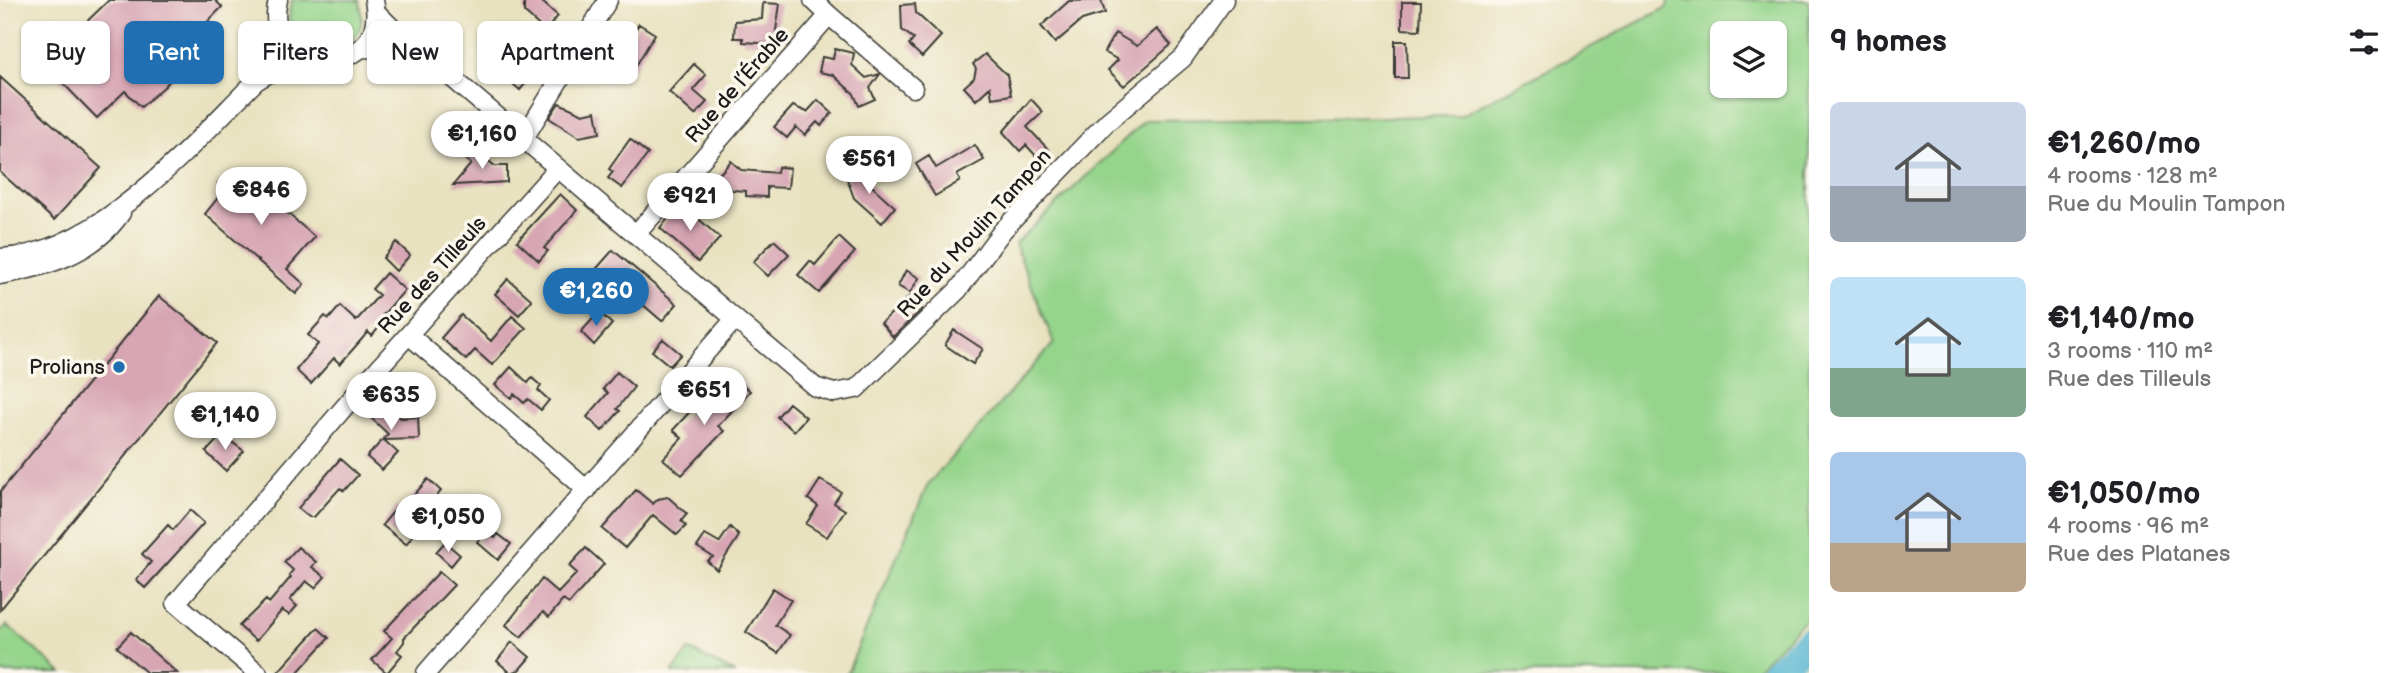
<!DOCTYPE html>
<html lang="en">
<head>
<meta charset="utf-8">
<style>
  :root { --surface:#fff; --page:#f2f2f2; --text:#202124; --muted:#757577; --accent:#1f6fb2 }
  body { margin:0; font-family:"Balsamiq Sans",sans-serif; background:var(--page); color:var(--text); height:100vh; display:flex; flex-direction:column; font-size:26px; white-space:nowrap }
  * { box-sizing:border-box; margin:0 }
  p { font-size:23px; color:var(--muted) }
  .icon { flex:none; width:38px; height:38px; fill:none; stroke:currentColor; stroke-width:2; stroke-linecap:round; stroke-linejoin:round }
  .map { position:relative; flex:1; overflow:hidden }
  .sheet { display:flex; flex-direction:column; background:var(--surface); width:595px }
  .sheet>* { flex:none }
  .hud { position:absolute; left:21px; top:21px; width:665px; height:63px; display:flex; gap:14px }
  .tools { position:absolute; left:1710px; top:21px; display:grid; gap:14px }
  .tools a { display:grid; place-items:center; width:77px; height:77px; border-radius:10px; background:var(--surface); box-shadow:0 2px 5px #0004; font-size:35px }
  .price { position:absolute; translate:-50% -60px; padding:0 16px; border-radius:24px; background:#fff; color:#222; font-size:23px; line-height:46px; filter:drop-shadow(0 2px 4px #0008) }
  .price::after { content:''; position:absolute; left:50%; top:42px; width:21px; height:16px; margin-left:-10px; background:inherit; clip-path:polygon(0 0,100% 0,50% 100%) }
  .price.active { background:var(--accent); color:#fff }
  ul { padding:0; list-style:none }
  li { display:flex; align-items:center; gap:21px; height:175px; padding:0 21px }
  li span { display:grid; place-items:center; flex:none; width:196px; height:140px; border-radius:10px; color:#555 }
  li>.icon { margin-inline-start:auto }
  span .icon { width:84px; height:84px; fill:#fffc; stroke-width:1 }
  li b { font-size:30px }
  h2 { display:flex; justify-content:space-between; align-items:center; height:84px; padding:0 21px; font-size:30px }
  .tag { padding:0 24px; border-radius:10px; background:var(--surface); box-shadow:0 2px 5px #0004; font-size:24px; line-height:63px }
  .tag.active { background:var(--accent); color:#fff }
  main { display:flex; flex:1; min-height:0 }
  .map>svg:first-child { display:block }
  .green { fill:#94d48b; stroke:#587854; stroke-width:2; fill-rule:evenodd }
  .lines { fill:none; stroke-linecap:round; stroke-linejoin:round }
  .river { stroke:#52b5d1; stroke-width:28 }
  .building { fill:#d7a5b4 }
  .minor-casing { stroke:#3b3a35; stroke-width:21 }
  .minor { stroke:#fff; stroke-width:18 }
  .poi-dot { fill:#1f6fb2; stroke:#fbf7ec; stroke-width:2.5 }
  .labels { text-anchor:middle; stroke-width:7; stroke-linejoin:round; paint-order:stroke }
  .street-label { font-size:21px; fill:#1c1c1c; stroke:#fbf7ec }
  .poi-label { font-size:21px; fill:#1c1c1c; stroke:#fbf7ec; text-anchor:end }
</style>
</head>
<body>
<main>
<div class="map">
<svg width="1809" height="673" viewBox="0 0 1809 673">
  <rect width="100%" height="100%" fill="#fbf7ec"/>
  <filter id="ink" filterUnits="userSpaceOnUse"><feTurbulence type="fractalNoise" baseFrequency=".0143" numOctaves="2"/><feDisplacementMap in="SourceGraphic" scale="14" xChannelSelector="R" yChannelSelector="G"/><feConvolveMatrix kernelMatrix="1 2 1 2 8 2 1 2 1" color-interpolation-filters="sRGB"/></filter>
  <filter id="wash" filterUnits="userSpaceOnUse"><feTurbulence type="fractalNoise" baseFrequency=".00686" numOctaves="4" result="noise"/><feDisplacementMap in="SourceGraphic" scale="28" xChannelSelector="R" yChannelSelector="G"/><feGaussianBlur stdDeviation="1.57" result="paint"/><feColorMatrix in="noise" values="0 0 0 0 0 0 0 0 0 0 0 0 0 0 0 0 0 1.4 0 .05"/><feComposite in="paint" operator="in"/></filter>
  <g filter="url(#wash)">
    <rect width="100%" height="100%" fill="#e8e2c0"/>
    <!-- green -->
    <path class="green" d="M292,0H359C380,67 271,66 292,0Z
      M1670,0H1809V616L1753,673H847L928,484L1054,343L1015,244L1145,120L1460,116L1667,7ZM1722,33H1774V86H1722Z
      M7,625L62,673H0V632Z
      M689,650H690L735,673H672Z"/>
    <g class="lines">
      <!-- river -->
      <path class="river" d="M1774,673L1809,641"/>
    </g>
    <g id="blocks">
      <!-- building -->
      <path class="building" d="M109,0H215L222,7L185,45L194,54L165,86L141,107L125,91L97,118L53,73L87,40L77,31Z
        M524,0H540L558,16L545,31L524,12Z
        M1101,0L1105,13L1082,20L1055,43L1041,26L1069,1Z
        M1402,2H1421L1420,30L1402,29Z
        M763,3L780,4L774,44L743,42V38H734L735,21L762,19Z
        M915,4L916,13L941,36L922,57L909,45L914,39L902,30L901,5Z
        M639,24L655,34L634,69L617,59Z
        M1157,29L1171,45L1124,86L1108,70L1118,60L1104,52L1115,33L1137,46Z
        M1395,41H1407L1408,78H1395Z
        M506,44L537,70L520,90L501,74L497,79L485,69Z
        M835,49L854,53L852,65L866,78L880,74L870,88L875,99L859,106L854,94L833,75L819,72L822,57L833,59Z
        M985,54L1007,75L1011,95L992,98L990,87L976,100L964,87L974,78L976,69L973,64Z
        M694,64L706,75L693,90L707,102L695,115L669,92Z
        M0,77L101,168L54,220L0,172Z
        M1031,99L1043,112L1027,127L1049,150L1039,159L1026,145L1020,151L1003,132Z
        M818,100L832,113L821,126L817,122L805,135L796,127L787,138L774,127L793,106L807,112Z
        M559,103L583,114L596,111L600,133L579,137L549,118Z
        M630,139L648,154L622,188L608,178L613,172L609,169Z
        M975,145L984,160L957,175L960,181L935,196L916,164L929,156L936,168Z
        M473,149L495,166H507V182L453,185L471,164L464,158Z
        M731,161L741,170L777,173L778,167L790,168L788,188L767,187V197L746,196V191L732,190L717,177Z
        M860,168L864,179L895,207L882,223L854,198L845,173Z
        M248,170L249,180L315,237L287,269L304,284L296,294L205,214L225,189L218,183Z
        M560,194L577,210L544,248L548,251L539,261L517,241Z
        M681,203L720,238L698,262L660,228Z
        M839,237L855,252L819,293L798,275L810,261L815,265Z
        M774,240L789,254L768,276L753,262Z
        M396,242L410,255L396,271L383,258Z
        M613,250L677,304L662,321L614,280L592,306L569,286L576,277L584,283Z
        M906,270L919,278L910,293L898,286Z
        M386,273L405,290L381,317L385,320L372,336L368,332L340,364L334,358L311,384L296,370L318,344L308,335L325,316L329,319L340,306L356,321L379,295L372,289Z
        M508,279L532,300L519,315L495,294Z
        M159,296L217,343L0,610V492Z
        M910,296L922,309L893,337L881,323Z
        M599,312L612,324L594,345L581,332Z
        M461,315L491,341L512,316L526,328L492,365L475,350L466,360L441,338Z
        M954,330L983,349L973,364L945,345Z
        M663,339L681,354L670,366L652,351Z
        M511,367L528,383L532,378L541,386L538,390L549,400L541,410L528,399L524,403L514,394L511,398L495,385Z
        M617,372L634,387L617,409L620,411L602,431L587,417L608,393L603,389Z
        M735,377L750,391L718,426L724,431L682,475L663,459L682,438L673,430L695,406L703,413Z
        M380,398L401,418L418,417L419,439L384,440L398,453L382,470L367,457L388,434L366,413Z
        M789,403L806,417L794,431L777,417Z
        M222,435L244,451L226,471L206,452Z
        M340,459L358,475L344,491L340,488L314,517H309L298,508Z
        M428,479L441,491L422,513L426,519L406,544L382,525L397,507L401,510Z
        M820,480L841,492L834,503L845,510L827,537L806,524L818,506L808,499Z
        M636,490L653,504L658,499L668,497L687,514L681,521L686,526L677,535L653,515L625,548L602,529Z
        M190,510L204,523L145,588L136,580L151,562L142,554L168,525L173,530Z
        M730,527L739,536L717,570L707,561L713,557L697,547L705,535L719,543Z
        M487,531L495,538L498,534L511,544L498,560L477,542Z
        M445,542L460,555L451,566L436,552Z
        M298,547L316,562L312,567L325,577L315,588L306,581L290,600L297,606L289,615L282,610L256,641L239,626L266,600L269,603L291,577L289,575L293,570L284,562Z
        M586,548L604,564L569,604L563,600L549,617L543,612L521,637L506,625L542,579L558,593L577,573L569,566Z
        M439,572L454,585L404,638V642L397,651L402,655L387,673L372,660L392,638L384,631Z
        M773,588L791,600L775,625L790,635L778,653L746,632Z
        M318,628L329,638L297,673H277Z
        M131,632L177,673H147L117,647Z
        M512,642L530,657L519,670L511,673L497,661Z"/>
    </g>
  </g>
  <g filter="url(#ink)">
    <use href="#blocks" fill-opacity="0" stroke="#3b3a35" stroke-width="2"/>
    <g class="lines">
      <defs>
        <path id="minor" d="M278,0C259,78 391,82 374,0
          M376,12L414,50L444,71L815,387L834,393L856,389L958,290L1003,230L1107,122L1183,58L1224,0
          M829,15L913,88
          M360,48L414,50
          M256,81L279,28
          M524,138L608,0
          M636,234L829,15L813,0
          M0,258C98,255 191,145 256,81L274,70L309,58
          M0,275C46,267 93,254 121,213
          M409,335L587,490
          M258,673L176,603L366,382L558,168
          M426,673L735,319"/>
      </defs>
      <!-- minor casing -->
      <use href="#minor" class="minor-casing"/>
      <!-- minor -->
      <use href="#minor" class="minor"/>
    </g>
  </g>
  <!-- markers -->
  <circle class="poi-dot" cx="119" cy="367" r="7"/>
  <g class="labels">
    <!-- street labels -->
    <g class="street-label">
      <text transform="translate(737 85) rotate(-49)" y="7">Rue de l’Érable</text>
      <text transform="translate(974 233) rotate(-48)" y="7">Rue du Moulin Tampon</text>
      <text transform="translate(432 275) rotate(-48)" y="7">Rue des Tilleuls</text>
    </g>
    <!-- poi labels -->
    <g class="poi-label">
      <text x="105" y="374">Prolians</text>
    </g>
  </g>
</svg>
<div class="tools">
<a><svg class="icon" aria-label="layers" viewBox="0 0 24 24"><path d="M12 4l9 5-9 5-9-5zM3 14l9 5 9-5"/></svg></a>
</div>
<b class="price" style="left:482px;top:171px">€1,160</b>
<b class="price" style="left:869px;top:196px">€561</b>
<b class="price" style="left:261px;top:227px">€846</b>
<b class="price" style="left:690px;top:233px">€921</b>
<b class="price active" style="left:596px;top:328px">€1,260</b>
<b class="price" style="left:704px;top:427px">€651</b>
<b class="price" style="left:391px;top:432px">€635</b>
<b class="price" style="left:225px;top:452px">€1,140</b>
<b class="price" style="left:448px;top:554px">€1,050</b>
<div class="hud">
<a class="tag">Buy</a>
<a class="tag active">Rent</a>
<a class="tag">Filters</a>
<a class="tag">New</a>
<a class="tag">Apartment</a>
</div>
</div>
<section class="sheet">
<h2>9 homes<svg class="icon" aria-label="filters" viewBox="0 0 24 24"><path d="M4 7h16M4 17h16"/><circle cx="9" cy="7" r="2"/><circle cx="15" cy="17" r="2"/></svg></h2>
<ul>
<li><span style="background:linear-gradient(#c9d6e8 60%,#9aa5b1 0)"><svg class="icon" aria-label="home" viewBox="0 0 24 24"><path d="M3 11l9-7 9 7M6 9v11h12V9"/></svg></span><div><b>€1,260/mo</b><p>4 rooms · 128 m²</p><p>Rue du Moulin Tampon</p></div></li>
<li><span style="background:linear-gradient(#bfe0f5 65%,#7fa58c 0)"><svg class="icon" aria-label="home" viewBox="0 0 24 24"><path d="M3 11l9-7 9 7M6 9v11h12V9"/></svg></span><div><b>€1,140/mo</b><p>3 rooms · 110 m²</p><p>Rue des Tilleuls</p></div></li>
<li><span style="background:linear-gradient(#a9c7e8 65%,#b9a48a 0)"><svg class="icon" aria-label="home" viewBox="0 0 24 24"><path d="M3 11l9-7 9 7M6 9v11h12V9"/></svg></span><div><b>€1,050/mo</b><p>4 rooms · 96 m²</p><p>Rue des Platanes</p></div></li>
</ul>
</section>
</main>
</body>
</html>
